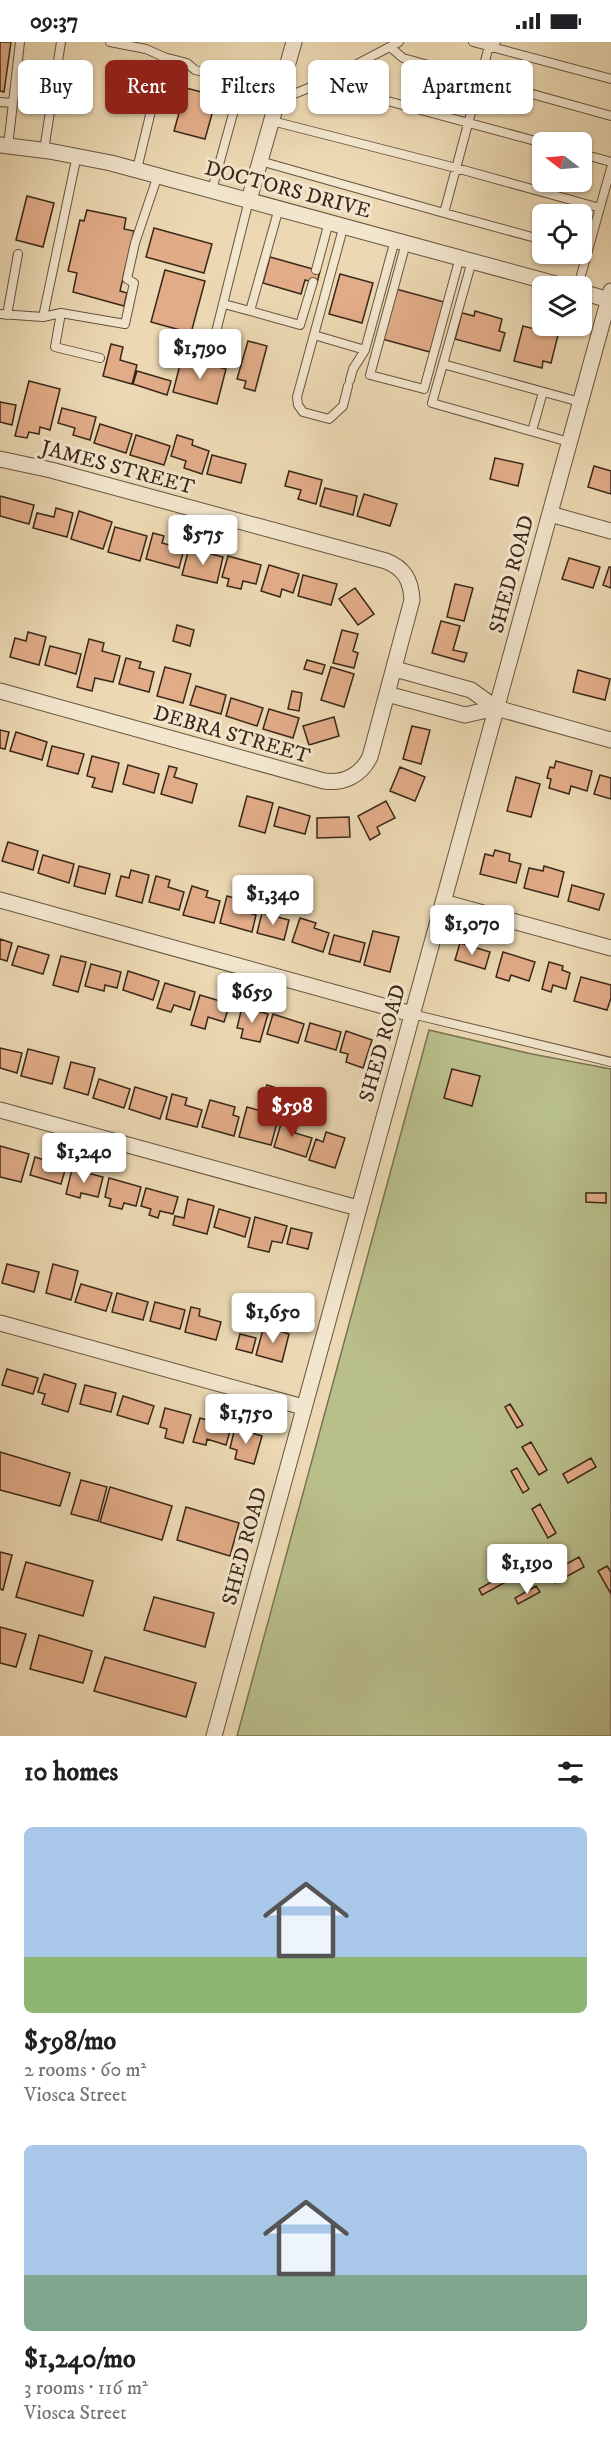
<!DOCTYPE html>
<html lang="en">
<head>
<meta charset="utf-8">
<style>
  :root { --surface:#fff; --page:#f6f6f6; --text:#202124; --muted:#757577; --accent:#8f2418 }
  body { margin:0; font-family:"IM FELL DW Pica",serif; background:var(--page); color:var(--text); height:100vh; display:flex; flex-direction:column; font-size:22px; white-space:nowrap }
  * { box-sizing:border-box; margin:0 }
  p { font-size:20px; color:var(--muted) }
  .icon { flex:none; width:33px; height:33px; fill:none; stroke:currentColor; stroke-width:2; stroke-linecap:round; stroke-linejoin:round }
  .map { position:relative; height:1694px; overflow:hidden }
  .panel { display:flex; flex-direction:column; background:var(--surface); flex:1 }
  .panel>* { flex:none }
  .hud { position:absolute; left:18px; top:18px; width:576px; height:54px; display:flex; gap:12px }
  .needle { width:39px; rotate:286deg }
  .fabs { position:absolute; left:532px; top:90px; display:grid; gap:12px }
  .fabs a { display:grid; place-items:center; width:60px; height:60px; border-radius:9px; background:var(--surface); box-shadow:0 2px 4px #0004; font-size:30px }
  .price { position:absolute; translate:-50% -51px; padding:0 14px; border-radius:6px; background:#fff; color:#222; font-size:20px; line-height:39px; filter:drop-shadow(0 2px 3px #0008) }
  .price::after { content:''; position:absolute; left:50%; top:36px; width:18px; height:14px; margin-left:-9px; background:inherit; clip-path:polygon(0 0,100% 0,50% 100%) }
  .price.active { background:var(--accent); color:#fff }
  ul { padding:0; list-style:none }
  li { display:grid; align-content:center; gap:12px; height:318px; padding:0 24px }
  li span { display:grid; place-items:center; height:186px; border-radius:9px; color:#555 }
  li>.icon { margin-inline-start:auto }
  span .icon { width:108px; height:108px; fill:#fffc; stroke-width:1 }
  li b { font-size:26px }
  h2 { display:flex; justify-content:space-between; align-items:center; height:72px; padding:0 24px; font-size:26px }
  .pill { padding:0 21px; border-radius:9px; background:var(--surface); box-shadow:0 2px 4px #0004; font-size:21px; line-height:54px }
  .pill.active { background:var(--accent); color:#fff }
  .status { display:flex; justify-content:space-between; align-items:center; height:42px; padding:0 30px; background:var(--surface); direction:ltr }
  .status svg { height:16px; fill:currentColor }
  .map>svg:first-child { display:block }
  .green { fill:#b9bf8b; stroke:#7a7352; stroke-width:1.5 }
  .building { fill:#e2ac88; stroke:#3b2719; stroke-width:1.5 }
  .lines { fill:none; stroke-linecap:round; stroke-linejoin:round }
  .lane-casing { stroke:#675440; stroke-width:10 }
  .street-casing { stroke:#675440; stroke-width:17 }
  .lane { stroke:#f3e6ce; stroke-width:8 }
  .street { stroke:#f3e6ce; stroke-width:15 }
  .labels { text-anchor:middle; stroke-width:6; stroke-linejoin:round; paint-order:stroke }
  .street-label { font-size:21px; fill:#3b2719; stroke:#f3e6ce }
</style>
</head>
<body>
<div class="status"><b>09:37</b><svg viewBox="0 0 49 12"><path d="M0 12V9h3v3zM5 12V6h3v6zM10 12V3h3v9zM15 12V0h3v12zM26 1h20v11H26zM47 4h2v5h-2z"/></svg></div>
<div class="map">
<svg width="611" height="1694" viewBox="0 0 611 1694">
  <rect width="100%" height="100%" fill="#ecd9b3"/>
  <filter id="stains"><feTurbulence type="fractalNoise" baseFrequency=".00333" numOctaves="4"/><feColorMatrix values="0 0 0 0 .2 0 0 0 0 .09 0 0 0 0 .02 0 0 0 .5 -.17"/></filter>
  <radialGradient id="worn" r=".72"><stop offset=".6" stop-color="#630" stop-opacity="0"/><stop offset="1" stop-color="#630" stop-opacity=".3"/></radialGradient>
  <!-- green -->
  <path class="green" d="M429,988L532,1012L611,1027V1694H237Z"/>
  <!-- building -->
  <path class="building" d="M0,0H11L4,50L0,49Z
    M186,46L217,54L205,97L174,89Z
    M27,154L54,161L43,205L16,198Z
    M87,168L126,176L124,187L134,189L120,249L127,251L124,264L73,250L77,231L68,229L80,178L84,179Z
    M154,186L212,202L204,231L146,215Z
    M270,215L320,229L317,241L305,238L301,252L263,241Z
    M165,228L205,239L191,291L151,280Z
    M340,232L373,241L362,281L329,272Z
    M396,247L444,260L430,310L382,297Z
    M475,269L502,277L499,289L505,291L500,309L455,297L462,271L474,274Z
    M523,284L558,293L551,321L543,319L542,326L514,319Z
    M248,299L267,304L255,349L244,346L246,339L237,337Z
    M111,302L123,305L120,318L137,323L132,342L103,334Z
    M182,315L226,327L217,362L173,350Z
    M137,329L171,339L167,353L133,342Z
    M29,339L60,347L50,388L40,385L39,392L29,390L27,396L15,394Z
    M0,360L16,363L12,383L0,380Z
    M62,366L96,375L90,398L73,393L75,386L58,381Z
    M100,382L132,392L126,411L94,401Z
    M136,393L170,404L164,423L130,413Z
    M177,393L193,398L192,403L209,409L202,432L184,426L186,419L171,414Z
    M212,413L246,422L241,441L207,432Z
    M495,416L523,422L518,444L490,437Z
    M594,424L611,429V452L588,445Z
    M289,429L322,438L316,462L298,457L301,448L285,444Z
    M325,446L357,454L353,473L320,464Z
    M364,452L397,462L390,484L357,474Z
    M0,454L34,463L29,482L0,474Z
    M56,466L73,471L67,495L33,486L37,471L54,475Z
    M79,469L112,480L103,507L71,497Z
    M115,485L147,494L140,519L108,510Z
    M153,491L164,494L162,501L184,507L179,526L146,517Z
    M189,506L223,515L217,541L182,533Z
    M228,514L261,523L256,542L243,539L241,547L227,544L229,537L222,535Z
    M569,516L600,525L593,546L562,537Z
    M269,523L299,532L293,551L282,547L280,555L261,549Z
    M609,525H611V546L603,543Z
    M303,533L337,542L331,563L298,554Z
    M455,542L473,546L464,579L447,575Z
    M355,546L374,572L358,583L339,557Z
    M441,579L460,584L453,608L467,611L464,620L432,611Z
    M177,583L194,588L190,604L173,599Z
    M342,588L358,592L353,609L358,611L354,626L333,621Z
    M28,590L46,595L39,623L10,615L15,596L26,599Z
    M89,597L104,601L102,609L120,614L113,640L95,636L92,649L77,645Z
    M50,604L81,612L76,632L45,623Z
    M126,616L141,620L139,626L154,630L149,650L119,642Z
    M307,618L325,623L322,632L304,627Z
    M165,625L191,632L183,661L157,654Z
    M331,625L354,632L344,665L321,658Z
    M578,628L610,637L605,658L573,650Z
    M196,644L226,653L221,672L190,663Z
    M292,649L302,651L299,669L288,667Z
    M231,656L263,666L257,684L226,674Z
    M269,667L299,676L293,696L263,687Z
    M334,675L339,694L309,703L303,684Z
    M412,684L430,688L421,722L403,717Z
    M0,688L9,690L5,707L0,706Z
    M16,690L47,700L42,718L10,709Z
    M52,704L84,712L78,732L47,724Z
    M92,714L119,721L112,750L92,745L95,736L87,734Z
    M556,719L592,729L587,749L571,744L569,752L549,746L551,737L547,736L550,725L554,726Z
    M128,723L159,732L154,751L123,742Z
    M169,724L177,726L174,735L197,742L192,761L161,752Z
    M400,725L425,735L415,759L390,749Z
    M600,733L611,736V757L594,752Z
    M516,735L540,742L531,775L507,769Z
    M247,754L273,761L265,791L239,784Z
    M386,759L395,776L377,785L380,792L370,798L358,774Z
    M279,765L310,774L305,792L274,784Z
    M349,775L350,795L317,796V776Z
    M8,800L38,809L33,828L2,819Z
    M495,808L510,812L509,819L521,822L516,841L480,832L485,812L493,814Z
    M43,813L74,822L69,841L38,831Z
    M79,824L110,832L105,852L74,844Z
    M544,824L564,830L558,855L524,846L529,826L543,829Z
    M131,828L149,833L142,861L116,854L121,834L129,836Z
    M156,834L170,838L168,845L184,850L179,868L149,860Z
    M572,843L604,852L599,868L568,859Z
    M192,844L208,849L206,855L220,859L214,881L183,873Z
    M227,854L244,859L241,869L256,873L252,890L220,881Z
    M262,871L289,878L284,898L257,891Z
    M300,876L316,881L314,886L329,891L323,910L292,900Z
    M373,889L399,895L390,930L364,923Z
    M334,893L365,901L360,920L329,912Z
    M0,897L12,901L7,919L0,917Z
    M460,901L490,910L485,927L455,918Z
    M18,904L49,913L43,932L12,923Z
    M503,910L535,920L529,939L511,933L509,939L496,935Z
    M61,914L86,920L78,950L53,943Z
    M549,920L563,924L562,928L570,931L566,947L553,943L551,950L542,947Z
    M91,922L121,930L117,946L105,943L104,949L85,944Z
    M128,929L159,939L153,958L123,948Z
    M581,935L611,943V956L607,968L574,959Z
    M165,941L195,950L190,968L174,963L171,970L157,966Z
    M200,953L230,962L224,980L208,975L205,987L191,983Z
    M242,965L268,972L260,1000L241,996L243,987L237,986Z
    M273,972L304,982L298,1001L267,992Z
    M310,981L341,990L336,1008L305,999Z
    M346,989L372,998L363,1026L346,1020L348,1012L340,1010Z
    M0,1006L22,1011L17,1031L0,1026Z
    M28,1007L59,1015L52,1042L21,1034Z
    M71,1020L95,1026L88,1053L64,1046Z
    M452,1027L480,1034L472,1064L444,1056Z
    M99,1037L130,1047L124,1066L93,1056Z
    M267,1043L286,1049L281,1063L262,1057Z
    M135,1045L167,1055L160,1077L129,1067Z
    M172,1052L187,1056L185,1063L202,1068L197,1085L166,1077Z
    M210,1058L235,1065L233,1073L239,1075L234,1094L202,1085Z
    M247,1065L279,1074L271,1103L239,1095Z
    M284,1072L299,1077L295,1091L312,1096L306,1115L274,1105Z
    M326,1090L345,1096L335,1126L309,1118L316,1097L323,1100Z
    M0,1104L29,1112L21,1140L0,1135Z
    M35,1115L66,1125L61,1142L30,1133Z
    M72,1127L103,1135L98,1155L81,1151L80,1156L66,1152Z
    M109,1136L141,1145L136,1164L124,1161L122,1167L109,1164L111,1157L105,1155Z
    M146,1146L178,1155L173,1172L160,1169L158,1176L149,1173L151,1167L141,1164Z
    M586,1151H606V1161L586,1160Z
    M188,1157L214,1164L207,1192L173,1183L175,1174L184,1176Z
    M219,1167L250,1176L245,1195L214,1185Z
    M255,1175L287,1184L282,1201L272,1199L269,1210L248,1205Z
    M291,1186L312,1191L308,1207L287,1202Z
    M7,1222L39,1230L34,1250L2,1241Z
    M53,1222L78,1229L71,1258L46,1251Z
    M81,1242L112,1251L106,1269L75,1260Z
    M117,1251L148,1260L143,1278L112,1270Z
    M272,1256L289,1261L287,1269L270,1264Z
    M155,1260L185,1268L180,1287L150,1279Z
    M191,1265L200,1267L199,1274L221,1280L216,1298L185,1290Z
    M264,1284L289,1292L282,1320L256,1313Z
    M240,1292L256,1296L252,1311L236,1307Z
    M7,1327L38,1336L33,1352L2,1343Z
    M44,1332L76,1342L68,1370L42,1362L45,1352L38,1350Z
    M85,1343L116,1351L111,1370L80,1362Z
    M123,1354L154,1364L148,1382L117,1373Z
    M510,1362L523,1383L517,1386L505,1365Z
    M165,1366L191,1373L183,1401L165,1396L167,1387L160,1385Z
    M200,1376L231,1385L226,1403L207,1397L206,1403L193,1400Z
    M235,1386L262,1394L254,1422L235,1417L237,1408L230,1406Z
    M531,1400L547,1428L539,1433L522,1405Z
    M0,1410L70,1431L60,1464L0,1448Z
    M591,1416L596,1425L568,1441L563,1432Z
    M517,1426L529,1447L523,1451L511,1429Z
    M81,1438L107,1445L98,1479L71,1472Z
    M110,1445L172,1464L162,1498L100,1480Z
    M540,1462L556,1491L548,1496L532,1467Z
    M186,1465L239,1481L230,1514L177,1498Z
    M0,1510L12,1513L3,1548L0,1547Z
    M545,1510L550,1518L521,1535L516,1526Z
    M579,1515L584,1525L555,1541L550,1531Z
    M26,1520L93,1539L83,1574L16,1555Z
    M607,1524L611,1530V1552L598,1529Z
    M500,1535L504,1541L482,1553L479,1547Z
    M536,1544L540,1550L518,1562L515,1556Z
    M154,1555L214,1571L205,1605L144,1588Z
    M0,1585L26,1592L16,1625L0,1621Z
    M39,1593L92,1609L83,1641L30,1627Z
    M105,1615L196,1641L186,1675L94,1649Z"/>
  <g class="lines">
    <defs>
      <path id="lane" d="M110,0L146,7L164,15
        M473,0L611,37
        M496,0L489,4L444,171L543,198
        M390,5L403,16L611,74
        M321,41L543,101
        M279,58L321,41L399,0
        M0,60L13,61
        M272,79L456,126L600,166
        M8,104L20,0
        M44,108L61,0
        M582,112L611,120
        M260,119L444,171
        M137,127L164,15L187,21L195,28L281,48
        M212,148L242,39
        M279,166L250,269L300,283L313,240
        M344,183L297,355L298,363L303,370L329,377L343,364L348,344
        M406,201L370,333L424,347L460,215
        M472,219L432,361L569,400
        M316,228L329,180
        M578,244L611,126
        M224,262L250,269
        M61,271L55,305L100,316
        M0,272L43,275L77,113
        M7,273L18,212
        M43,275L61,271L125,282L134,241L127,237L135,201L158,133
        M314,293L365,308
        M212,306L249,158
        M443,322L580,360
        M350,338L353,327L365,308L395,198
        M532,389L543,350
        M412,972L611,1020"/>
      <path id="street" d="M0,103L49,109L111,121L563,244
        M249,158L294,0
        M582,250L609,258
        M0,417L51,428L386,519C404,526 411,538 412,558L370,715C361,733 344,742 324,739L0,649
        M550,472L611,489
        M395,627L471,648L496,666L611,698
        M387,652L465,673L496,666
        M0,858L412,972
        M443,860L611,906
        M0,1068L358,1166
        M0,1281L303,1365
        M214,1694L611,249"/>
    </defs>
    <!-- lane casing -->
    <use href="#lane" class="lane-casing"/>
    <!-- street casing -->
    <use href="#street" class="street-casing"/>
    <!-- lane -->
    <use href="#lane" class="lane"/>
    <!-- street -->
    <use href="#street" class="street"/>
  </g>
  <g class="labels">
    <!-- street labels -->
    <g class="street-label">
      <text transform="translate(288 147) rotate(15)" y="7">DOCTORS DRIVE</text>
      <text transform="translate(118 425) rotate(15)" y="7">JAMES STREET</text>
      <text transform="translate(511 532) rotate(-75)" y="7">SHED ROAD</text>
      <text transform="translate(232 692) rotate(16)" y="7">DEBRA STREET</text>
      <text transform="translate(382 1001) rotate(-74)" y="7">SHED ROAD</text>
      <text transform="translate(244 1504) rotate(-75)" y="7">SHED ROAD</text>
    </g>
  </g>
  <rect width="100%" height="100%" filter="url(#stains)"/>
  <rect width="100%" height="100%" fill="url(#worn)"/>
</svg>
<div class="fabs">
<a><svg class="needle" viewBox="-14 -14 28 28"><path d="M0-13l5 13h-10z" fill="#e53935"/><path d="M0 13l5-13h-10z" fill="#757577"/></svg></a>
<a><svg class="icon" aria-label="locate" viewBox="0 0 24 24"><circle cx="12" cy="12" r="6"/><path d="M12 2v4M12 18v4M2 12h4M18 12h4"/></svg></a>
<a><svg class="icon" aria-label="layers" viewBox="0 0 24 24"><path d="M12 4l9 5-9 5-9-5zM3 14l9 5 9-5"/></svg></a>
</div>
<b class="price" style="left:200px;top:338px">$1,790</b>
<b class="price" style="left:203px;top:524px">$575</b>
<b class="price" style="left:273px;top:884px">$1,340</b>
<b class="price" style="left:472px;top:914px">$1,070</b>
<b class="price" style="left:252px;top:982px">$659</b>
<b class="price active" style="left:292px;top:1096px">$598</b>
<b class="price" style="left:84px;top:1142px">$1,240</b>
<b class="price" style="left:273px;top:1302px">$1,650</b>
<b class="price" style="left:246px;top:1403px">$1,750</b>
<b class="price" style="left:527px;top:1553px">$1,190</b>
<div class="hud">
<a class="pill">Buy</a>
<a class="pill active">Rent</a>
<a class="pill">Filters</a>
<a class="pill">New</a>
<a class="pill">Apartment</a>
</div>
</div>
<section class="panel">
<h2>10 homes<svg class="icon" aria-label="filters" viewBox="0 0 24 24"><path d="M4 7h16M4 17h16"/><circle cx="9" cy="7" r="2"/><circle cx="15" cy="17" r="2"/></svg></h2>
<ul>
<li><span style="background:linear-gradient(#a9c7e8 70%,#8fb573 0)"><svg class="icon" aria-label="home" viewBox="0 0 24 24"><path d="M3 11l9-7 9 7M6 9v11h12V9"/></svg></span><div><b>$598/mo</b><p>2 rooms · 60 m²</p><p>Viosca Street</p></div></li>
<li><span style="background:linear-gradient(#a9c7e8 70%,#7fa58c 0)"><svg class="icon" aria-label="home" viewBox="0 0 24 24"><path d="M3 11l9-7 9 7M6 9v11h12V9"/></svg></span><div><b>$1,240/mo</b><p>3 rooms · 116 m²</p><p>Viosca Street</p></div></li>
</ul>
</section>
</body>
</html>
